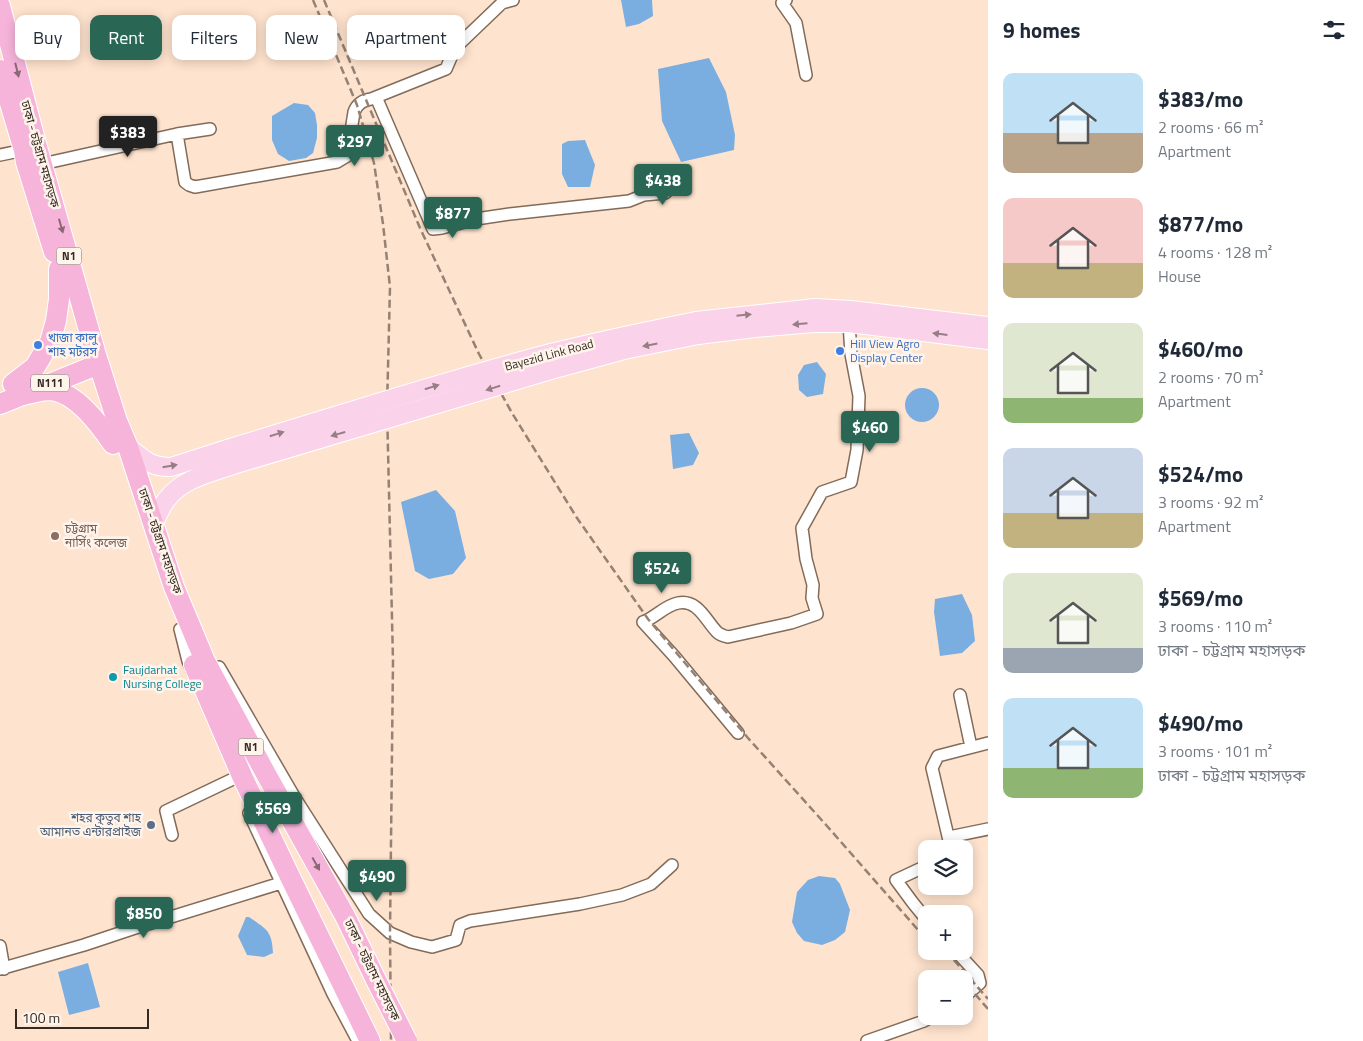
<!DOCTYPE html>
<html lang="en">
<head>
<meta charset="utf-8">
<style>
  :root { --surface:#fff; --page:#f2f2f3; --text:#1f2937; --muted:#747a83; --accent:#296754 }
  body { margin:0; font-family:"Titillium Web","Noto Sans Bengali",sans-serif; background:var(--page); color:var(--text); height:100vh; display:flex; flex-direction:column; font-size:19px; white-space:nowrap }
  * { box-sizing:border-box; margin:0 }
  p { font-size:16px; color:var(--muted) }
  .icon { flex:none; width:28px; height:28px; fill:none; stroke:currentColor; stroke-width:2; stroke-linecap:round; stroke-linejoin:round }
  .map { position:relative; flex:1; overflow:hidden }
  .details { display:flex; flex-direction:column; background:var(--surface); width:375px }
  .details>* { flex:none }
  .guide { position:absolute; left:15px; top:15px; width:475px; height:45px; display:flex; gap:10px }
  .buttons { position:absolute; left:918px; top:840px; display:grid; gap:10px }
  .buttons a { display:grid; place-items:center; width:55px; height:55px; border-radius:10px; background:var(--surface); box-shadow:0 2px 12px #0003; font-size:25px }
  .scale { position:absolute; left:15px; bottom:12px; width:134px; box-sizing:border-box; padding-left:5px; border:2px solid #342a22; border-top:0; font-size:14px; line-height:18px; white-space:nowrap; color:#342a22; -webkit-text-stroke:4px #fff4eb; paint-order:stroke }
  .price { position:absolute; translate:-50% -42px; padding:0 11px; border-radius:5px; background:var(--accent); color:#fff; font-size:16px; line-height:32px; filter:drop-shadow(0 1px 2px #0008) }
  .price::after { content:''; position:absolute; left:50%; top:30px; width:15px; height:11px; margin-left:-8px; background:inherit; clip-path:polygon(0 0,100% 0,50% 100%) }
  .price.on { background:#222; color:#fff }
  ul { padding:0; list-style:none }
  li { display:flex; align-items:center; gap:15px; height:125px; padding:0 15px }
  li span { display:grid; place-items:center; flex:none; width:140px; height:100px; border-radius:10px; color:#555 }
  li>.icon { margin-inline-start:auto }
  span .icon { width:60px; height:60px; fill:#fffc; stroke-width:1 }
  li b { font-size:21px }
  h2 { display:flex; justify-content:space-between; align-items:center; height:60px; padding:0 15px; font-size:21px }
  .chip { padding:0 18px; border-radius:10px; background:var(--surface); box-shadow:0 2px 12px #0003; font-size:18px; line-height:45px }
  .chip.on { background:var(--accent); color:#fff }
  main { display:flex; flex:1; min-height:0 }
  .map>svg:first-child { display:block }
  .water { fill:#7aaee1 }
  .lines { fill:none; stroke-linecap:round; stroke-linejoin:round }
  .street-casing { stroke:#826b59; stroke-width:14 }
  .primary-casing { stroke:#fff; stroke-width:20 }
  .highway-casing { stroke:#fff; stroke-width:22 }
  .street { stroke:#fff; stroke-width:11 }
  .primary { stroke:#fad2e9; stroke-width:18 }
  .highway { stroke:#f6b4db; stroke-width:20 }
  .rail { stroke:#958274; stroke-width:2.5; stroke-dasharray:8 4; stroke-linecap:butt }
  .primary-bridge-casing { stroke:#fff; stroke-width:20; stroke-linecap:butt }
  .highway-bridge-casing { stroke:#fff; stroke-width:22; stroke-linecap:butt }
  .primary-bridge { stroke:#fad2e9; stroke-width:18 }
  .highway-bridge { stroke:#f6b4db; stroke-width:20 }
  .oneway { fill:#8b6875 }
  .oneway2 { fill:#977e86 }
  .shop-dot { fill:#3f7fe0; stroke:#fff4eb; stroke-width:2 }
  .education-dot { fill:#8d6e63; stroke:#fff4eb; stroke-width:2 }
  .culture-dot { fill:#0f9aa8; stroke:#fff4eb; stroke-width:2 }
  .service-dot { fill:#5c6f8a; stroke:#fff4eb; stroke-width:2 }
  .labels { text-anchor:middle; stroke-width:5; stroke-linejoin:round; paint-order:stroke }
  .shield { fill:#fff4eb; stroke:#71675e; stroke-width:1 }
  .shield-label { font-size:11px; font-weight:bold; fill:#342a22 }
  .street-label { font-size:12px; fill:#342a22; stroke:#fff4eb }
  .shop-label { font-size:12px; fill:#366cbe; stroke:#fff4eb; text-anchor:start }
  .education-label { font-size:12px; fill:#785e54; stroke:#fff4eb; text-anchor:start }
  .culture-label { font-size:12px; fill:#0d838f; stroke:#fff4eb; text-anchor:start }
  .service-label { font-size:12px; fill:#4e5e75; stroke:#fff4eb; text-anchor:end }
</style>
</head>
<body>
<main>
<div class="map">
<svg width="988" height="1041" viewBox="0 0 988 1041">
  <rect width="100%" height="100%" fill="#fee3ce"/>
  <!-- water -->
  <path class="water" d="M621,0H652L653,16L639,24L626,27Z
    M709,58L726,92L735,135L734,150L681,162L662,121L658,69Z
    M294,103L308,105L315,113L317,125V138L313,153L306,158L289,161L278,154L272,140V116Z
    M585,140L595,165L590,187H568L562,174V144L568,141Z
    M817,362L826,374L823,394L807,397L799,390L798,375L804,365Z
    M905 405a17 17 0 1 1 34 0a17 17 0 1 1-34 0Z
    M689,433L699,453L693,465L673,469L670,435Z
    M436,490L455,511L466,558L453,574L429,579L415,571L401,502Z
    M962,594L972,615L975,641L962,653L940,656L934,612L935,599Z
    M819,876L835,878L840,884L850,910L845,932L835,940L822,945L804,941L797,933L792,922L797,892L808,880Z
    M246,917H249C266,929 272,930 273,953L264,957L247,955L238,936Z
    M88,963L100,1007L69,1015L58,972Z"/>
  <g class="lines">
    <defs>
      <path id="street" d="M786,0L782,3L796,23L806,75
        M376,97L433,229L442,228L476,219L510,214L629,201L644,195L665,193L678,181
        M177,134L185,182L189,185L195,187L337,162L347,156L354,112C357,104 363,100 371,99L446,69L455,48L502,3L513,0
        M0,155L24,150
        M42,164L177,134L210,129
        M180,629L188,661L193,672
        M219,667L295,798L369,914L390,933L411,942L432,947L456,940L460,925L470,921L580,904L622,895L651,884L672,865
        M960,695L971,747
        M738,733L674,656L643,622C656,617 664,606 678,603C698,599 706,621 717,632C720,635 724,636 728,637L791,623L817,614L812,598L813,585L806,559L802,528L822,492L851,482L857,450L859,396L851,354L849,323
        M249,813L333,994L358,1041
        M172,835L166,811L233,779
        M949,837L988,829
        M951,849L932,768L938,756L988,743
        M926,866L896,880L913,903L926,919
        M0,946L4,969
        M956,951L978,975L980,983L964,997
        M0,969L84,945L132,929L281,883
        M867,1041L924,1021L933,1016"/>
      <path id="primary" d="M696,321L815,308L851,310L988,326
        M698,335L755,328L814,323H849L988,340
        M128,447C143,458 151,468 171,467L230,448
        M153,524C158,516 161,506 167,499C182,479 210,473 233,465"/>
      <path id="highway" d="M0,6L35,140L96,355L117,421L128,447L174,587L205,661L266,774L345,916L376,980
        M0,70L24,150L26,162L54,252
        M13,384L35,367L50,342L56,321L59,299V269
        M19,396C29,394 40,390 50,390C76,392 99,424 113,444
        M0,404L99,364
        M194,665L242,776L292,881L370,1041"/>
    </defs>
    <!-- street casing -->
    <use href="#street" class="street-casing"/>
    <!-- primary casing -->
    <use href="#primary" class="primary-casing"/>
    <!-- highway casing -->
    <use href="#highway" class="highway-casing"/>
    <!-- street -->
    <use href="#street" class="street"/>
    <!-- primary -->
    <use href="#primary" class="primary"/>
    <!-- highway -->
    <use href="#highway" class="highway"/>
    <!-- rail -->
    <path class="rail" d="M313,0L357,105L374,163L383,224L390,287L387,408L393,661L390,933L391,1041
      M324,0L420,228L479,354L512,413L577,518L648,619L748,738L827,826L926,939
      M946,951L988,999
      M975,994L988,1009"/>
    <defs>
      <path id="primary-bridge" d="M230,448C337,416 443,381 551,353C599,341 647,331 696,321
        M233,465L558,368L624,350L698,335"/>
      <path id="highway-bridge" d="M376,980L407,1041"/>
    </defs>
    <!-- primary-bridge casing -->
    <use href="#primary-bridge" class="primary-bridge-casing"/>
    <!-- highway-bridge casing -->
    <use href="#highway-bridge" class="highway-bridge-casing"/>
    <!-- primary-bridge -->
    <use href="#primary-bridge" class="primary-bridge"/>
    <!-- highway-bridge -->
    <use href="#highway-bridge" class="highway-bridge"/>
  </g>
  <!-- one-way arrows -->
  <defs><path id="oneway-solid" d="M-6-.8H1V-3.2L6.5 0L1 3.2V.8H-6Z" transform="scale(1.25)"/></defs>
  <g class="oneway">
    <use href="#oneway-solid" transform="translate(17 70) rotate(76)"/>
    <use href="#oneway-solid" transform="translate(61 226) rotate(74)"/>
    <use href="#oneway-solid" transform="translate(316 864) rotate(61)"/>
  </g>
  <g class="oneway2">
    <use href="#oneway-solid" transform="translate(744 315) rotate(-6)"/>
    <use href="#oneway-solid" transform="translate(800 324) rotate(175)"/>
    <use href="#oneway-solid" transform="translate(940 334) rotate(-173)"/>
    <use href="#oneway-solid" transform="translate(650 345) rotate(169)"/>
    <use href="#oneway-solid" transform="translate(432 387) rotate(-17)"/>
    <use href="#oneway-solid" transform="translate(493 388) rotate(163)"/>
    <use href="#oneway-solid" transform="translate(277 434) rotate(-17)"/>
    <use href="#oneway-solid" transform="translate(338 434) rotate(164)"/>
    <use href="#oneway-solid" transform="translate(170 466) rotate(-10)"/>
  </g>
  <!-- markers -->
  <g class="shop-dot">
    <circle cx="38" cy="345" r="5"/>
    <circle cx="840" cy="351" r="5"/>
  </g>
  <circle class="education-dot" cx="55" cy="536" r="5"/>
  <circle class="culture-dot" cx="113" cy="677" r="5"/>
  <circle class="service-dot" cx="151" cy="825" r="5"/>
  <g class="labels">
    <!-- shield labels -->
    <g class="shield">
      <rect x="56.5" y="247.5" width="25" height="17" rx="4"/>
      <rect x="31" y="374.5" width="38" height="17" rx="4"/>
      <rect x="238.5" y="738.5" width="25" height="17" rx="4"/>
    </g>
    <g class="shield-label">
      <text x="69" y="260">N1</text>
      <text x="50" y="387">N111</text>
      <text x="251" y="751">N1</text>
    </g>
    <!-- street labels -->
    <g class="street-label">
      <text transform="translate(40 154) rotate(74)" y="4">ঢাকা - চট্টগ্রাম মহাসড়ক</text>
      <text transform="translate(549 355) rotate(-15)" y="4">Bayezid Link Road</text>
      <text transform="translate(160 541) rotate(71)" y="4">ঢাকা - চট্টগ্রাম মহাসড়ক</text>
      <text transform="translate(372 970) rotate(64)" y="4">ঢাকা - চট্টগ্রাম মহাসড়ক</text>
    </g>
    <!-- shop labels -->
    <g class="shop-label">
      <text x="48" y="342">খাজা কালু<tspan x="48" dy="14">শাহ মটরস</tspan></text>
      <text x="850" y="348">Hill View Agro<tspan x="850" dy="14">Display Center</tspan></text>
    </g>
    <!-- education labels -->
    <g class="education-label">
      <text x="65" y="533">চট্টগ্রাম<tspan x="65" dy="14">নার্সিং কলেজ</tspan></text>
    </g>
    <!-- culture labels -->
    <g class="culture-label">
      <text x="123" y="674">Faujdarhat<tspan x="123" dy="14">Nursing College</tspan></text>
    </g>
    <!-- service labels -->
    <g class="service-label">
      <text x="141" y="822">শহর কুতুব শাহ<tspan x="141" dy="14">আমানত এন্টারপ্রাইজ</tspan></text>
    </g>
  </g>
</svg>
<div class="buttons">
<a><svg class="icon" aria-label="layers" viewBox="0 0 24 24"><path d="M12 4l9 5-9 5-9-5zM3 14l9 5 9-5"/></svg></a>
<a>+</a>
<a>−</a>
</div>
<div class="scale">100 m</div>
<b class="price on" style="left:128px;top:158px">$383</b>
<b class="price" style="left:355px;top:167px">$297</b>
<b class="price" style="left:663px;top:206px">$438</b>
<b class="price" style="left:453px;top:239px">$877</b>
<b class="price" style="left:870px;top:453px">$460</b>
<b class="price" style="left:662px;top:594px">$524</b>
<b class="price" style="left:273px;top:834px">$569</b>
<b class="price" style="left:377px;top:902px">$490</b>
<b class="price" style="left:144px;top:939px">$850</b>
<div class="guide">
<a class="chip">Buy</a>
<a class="chip on">Rent</a>
<a class="chip">Filters</a>
<a class="chip">New</a>
<a class="chip">Apartment</a>
</div>
</div>
<section class="details">
<h2>9 homes<svg class="icon" aria-label="filters" viewBox="0 0 24 24"><path d="M4 7h16M4 17h16"/><circle cx="9" cy="7" r="2"/><circle cx="15" cy="17" r="2"/></svg></h2>
<ul>
<li><span style="background:linear-gradient(#bfe0f5 60%,#b9a48a 0)"><svg class="icon" aria-label="home" viewBox="0 0 24 24"><path d="M3 11l9-7 9 7M6 9v11h12V9"/></svg></span><div><b>$383/mo</b><p>2 rooms · 66 m²</p><p>Apartment</p></div></li>
<li><span style="background:linear-gradient(#f6c9c9 65%,#c2b280 0)"><svg class="icon" aria-label="home" viewBox="0 0 24 24"><path d="M3 11l9-7 9 7M6 9v11h12V9"/></svg></span><div><b>$877/mo</b><p>4 rooms · 128 m²</p><p>House</p></div></li>
<li><span style="background:linear-gradient(#dfe7d0 75%,#8fb573 0)"><svg class="icon" aria-label="home" viewBox="0 0 24 24"><path d="M3 11l9-7 9 7M6 9v11h12V9"/></svg></span><div><b>$460/mo</b><p>2 rooms · 70 m²</p><p>Apartment</p></div></li>
<li><span style="background:linear-gradient(#c9d6e8 65%,#c2b280 0)"><svg class="icon" aria-label="home" viewBox="0 0 24 24"><path d="M3 11l9-7 9 7M6 9v11h12V9"/></svg></span><div><b>$524/mo</b><p>3 rooms · 92 m²</p><p>Apartment</p></div></li>
<li><span style="background:linear-gradient(#dfe7d0 75%,#9aa5b1 0)"><svg class="icon" aria-label="home" viewBox="0 0 24 24"><path d="M3 11l9-7 9 7M6 9v11h12V9"/></svg></span><div><b>$569/mo</b><p>3 rooms · 110 m²</p><p>ঢাকা - চট্টগ্রাম মহাসড়ক</p></div></li>
<li><span style="background:linear-gradient(#bfe0f5 70%,#8fb573 0)"><svg class="icon" aria-label="home" viewBox="0 0 24 24"><path d="M3 11l9-7 9 7M6 9v11h12V9"/></svg></span><div><b>$490/mo</b><p>3 rooms · 101 m²</p><p>ঢাকা - চট্টগ্রাম মহাসড়ক</p></div></li>
</ul>
</section>
</main>
</body>
</html>
